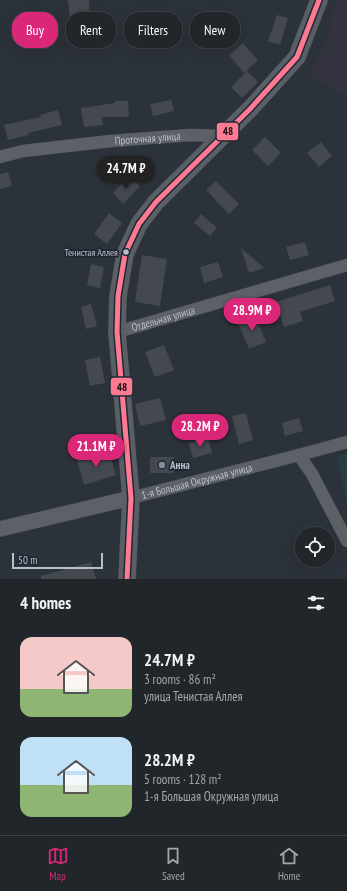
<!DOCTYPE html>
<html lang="en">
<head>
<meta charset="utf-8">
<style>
  :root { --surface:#21262b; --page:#292e33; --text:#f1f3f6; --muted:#a2a5a9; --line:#3e4347; --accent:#db2777 }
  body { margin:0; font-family:"PT Sans Narrow",sans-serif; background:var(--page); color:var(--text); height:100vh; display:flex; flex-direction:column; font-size:15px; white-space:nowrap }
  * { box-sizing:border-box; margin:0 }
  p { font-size:13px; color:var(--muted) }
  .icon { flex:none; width:22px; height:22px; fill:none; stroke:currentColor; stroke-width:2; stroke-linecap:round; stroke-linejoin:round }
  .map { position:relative; height:579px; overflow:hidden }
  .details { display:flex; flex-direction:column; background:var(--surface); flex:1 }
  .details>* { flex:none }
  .top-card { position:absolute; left:12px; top:12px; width:323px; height:36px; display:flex; gap:8px }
  .tools { position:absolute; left:295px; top:527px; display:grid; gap:8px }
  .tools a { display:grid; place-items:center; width:40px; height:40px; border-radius:50%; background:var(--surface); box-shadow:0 4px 16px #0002,0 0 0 1px var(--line); font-size:20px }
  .scale { position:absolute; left:12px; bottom:10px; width:91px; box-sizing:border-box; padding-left:4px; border:2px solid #b7bfca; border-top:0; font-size:11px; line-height:14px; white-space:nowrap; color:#b7bfca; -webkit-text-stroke:3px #1f2834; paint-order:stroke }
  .price { position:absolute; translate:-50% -34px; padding:0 9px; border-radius:14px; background:var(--accent); color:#fff; font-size:13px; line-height:26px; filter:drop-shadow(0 1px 2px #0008) }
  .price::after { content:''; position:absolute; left:50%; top:24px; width:12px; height:9px; margin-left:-6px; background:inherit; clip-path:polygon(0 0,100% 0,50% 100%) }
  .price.on { background:#222; color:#fff }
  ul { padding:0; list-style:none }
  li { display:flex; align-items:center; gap:12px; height:100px; padding:0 20px }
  li span { display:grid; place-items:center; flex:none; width:112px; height:80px; border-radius:12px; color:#555 }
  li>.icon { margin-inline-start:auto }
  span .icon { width:48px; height:48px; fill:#fffc; stroke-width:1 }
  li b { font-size:17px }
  h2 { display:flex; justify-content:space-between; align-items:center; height:48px; padding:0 20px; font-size:17px }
  .chip { padding:0 14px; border-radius:16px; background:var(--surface); box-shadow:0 4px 16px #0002,0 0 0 1px var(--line); font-size:14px; line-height:36px }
  .chip.on { background:var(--accent); color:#fff }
  .tab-bar { display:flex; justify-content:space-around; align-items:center; height:56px; border-top:1px solid var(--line); background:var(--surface); font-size:11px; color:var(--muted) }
  .tab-bar a { display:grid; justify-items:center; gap:2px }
  .tab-bar .on { color:var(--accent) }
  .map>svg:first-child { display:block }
  .medical { fill:#33323f }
  .green { fill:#293e40 }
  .building { fill:#444950 }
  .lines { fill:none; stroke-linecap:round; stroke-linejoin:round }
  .minor-casing { stroke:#4a4e54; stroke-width:13 }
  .tertiary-casing { stroke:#4a4e54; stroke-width:16 }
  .secondary-casing { stroke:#4a4e54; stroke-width:18 }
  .minor { stroke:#5c6067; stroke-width:12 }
  .tertiary { stroke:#5c6067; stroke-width:15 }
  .secondary { stroke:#5a5f66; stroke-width:17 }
  .bus-1-casing { stroke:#1f2834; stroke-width:8 }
  .bus-1 { stroke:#fe7a93; stroke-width:5 }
  .bus-dot { fill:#b7bfca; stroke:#1f2834; stroke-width:1.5 }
  .poi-dot { fill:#868e97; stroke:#1f2834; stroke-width:1.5 }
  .labels { text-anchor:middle; stroke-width:3.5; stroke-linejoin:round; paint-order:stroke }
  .bus-label { font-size:10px; fill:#b7bfca; stroke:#1f2834; text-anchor:end }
  .street-label { font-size:11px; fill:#b7bfca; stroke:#1f2834 }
  .poi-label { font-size:11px; font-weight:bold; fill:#b7bfca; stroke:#1f2834; text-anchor:start }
  .line-badge { stroke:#1f2834; stroke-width:1.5 }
  .pale-badge-label { font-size:11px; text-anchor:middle; font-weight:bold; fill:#111 }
</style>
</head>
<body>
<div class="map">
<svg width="347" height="579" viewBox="0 0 347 579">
  <rect width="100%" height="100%" fill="#2c3239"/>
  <!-- medical -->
  <path class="medical" d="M337,0H347V97L307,74L327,42L332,16Z"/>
  <!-- green -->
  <path class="green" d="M347,453V504L337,456Z"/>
  <!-- building -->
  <path class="building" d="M68,0H89L90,16L70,18Z
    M277,15L288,18L280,45L268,41Z
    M243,43L258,60L244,73L229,55Z
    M247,71L258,82L242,98L231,87Z
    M171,100L174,111L153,116L150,104Z
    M115,101H128L129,117H102L103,125L84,127L81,108L115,103Z
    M58,110L62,125L28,133L29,135L8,140L4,125L41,117L40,115Z
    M265,137L281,153L268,166L252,150Z
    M321,142L332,156L319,167L307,153Z
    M8,172L12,186L0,189V174Z
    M130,176L140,186L123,204L113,193Z
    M216,181L239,204L229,214L206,190Z
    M109,213L122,223L107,244L94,234Z
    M201,214L217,228L210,236L194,223Z
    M305,242L309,255L290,260L286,247Z
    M241,248L264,268L249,273Z
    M142,255L167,259L160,306L135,302Z
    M218,262L223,277L204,283L200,267Z
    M91,264L104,267L100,288L87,285Z
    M330,285L335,301L300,312L303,321L284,327L276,302Z
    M91,304L97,326L86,329L81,307Z
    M255,316L266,342L249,349L238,323Z
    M164,345L174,370L155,377L145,352Z
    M100,357L105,383L90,386L85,360Z
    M160,398L166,420L140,426L135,404Z
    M246,413L253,440L239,444L232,416Z
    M299,418L303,431L285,436L282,423Z
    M208,438L212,453L193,458L189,443Z
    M109,451L116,475L84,485L77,460Z
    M150,457H174V473H150Z
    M91,562L96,579H41V576Z"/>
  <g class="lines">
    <defs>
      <g id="minor">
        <path id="s1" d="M0,157L23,151L111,141L190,135L223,136"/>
        <path id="s2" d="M117,332L347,265"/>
        <path d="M299,455L312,474L347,541"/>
        <path id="s3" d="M131,498L299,455L347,442"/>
      </g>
      <path id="tertiary" d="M0,529L131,498"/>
      <path id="secondary" d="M127,579L131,498L117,332L118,296L125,254L139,224L156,202L250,109L297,57L319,0"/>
    </defs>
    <!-- minor casing -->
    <use href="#minor" class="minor-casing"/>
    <!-- tertiary casing -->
    <use href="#tertiary" class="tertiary-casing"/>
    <!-- secondary casing -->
    <use href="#secondary" class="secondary-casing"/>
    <!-- minor -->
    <use href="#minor" class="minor"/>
    <!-- tertiary -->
    <use href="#tertiary" class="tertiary"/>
    <!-- secondary -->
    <use href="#secondary" class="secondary"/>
    <defs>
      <path id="bus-1" d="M127,579L131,498L117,332L118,296L125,254L139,224L156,202L250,109L297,57L319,0"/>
    </defs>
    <!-- bus-1 casing -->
    <use href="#bus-1" class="bus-1-casing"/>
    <!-- bus-1 -->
    <use href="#bus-1" class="bus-1"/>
  </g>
  <!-- markers -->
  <circle class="bus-dot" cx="126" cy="252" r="3.5"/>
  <circle class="poi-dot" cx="162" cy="465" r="4"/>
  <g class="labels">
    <!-- bus labels -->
    <g class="bus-label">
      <text x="118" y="256">Тенистая Аллея</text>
    </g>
    <!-- street labels -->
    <g class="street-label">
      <text dy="4" stroke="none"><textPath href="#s1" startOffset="149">Проточная улица</textPath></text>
      <text dy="4" stroke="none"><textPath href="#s2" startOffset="48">Отдельная улица</textPath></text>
      <text dy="4" stroke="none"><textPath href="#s3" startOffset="68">1-я Большая Окружная улица</textPath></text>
    </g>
    <!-- poi labels -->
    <g class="poi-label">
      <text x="170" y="469">Анна</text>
    </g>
  </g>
  <g class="line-badge">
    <rect x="216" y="122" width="23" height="19" rx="4" fill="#fe7a93"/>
    <rect x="110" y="377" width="23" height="19" rx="4" fill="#fe7a93"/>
  </g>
  <g class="pale-badge-label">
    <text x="228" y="135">48</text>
    <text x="122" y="391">48</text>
  </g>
</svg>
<div class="tools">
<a><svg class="icon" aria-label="locate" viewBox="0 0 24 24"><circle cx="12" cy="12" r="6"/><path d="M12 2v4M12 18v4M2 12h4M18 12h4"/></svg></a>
</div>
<div class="scale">50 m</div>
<b class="price on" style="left:126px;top:190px">24.7M ₽</b>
<b class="price" style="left:252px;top:332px">28.9M ₽</b>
<b class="price" style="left:200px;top:448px">28.2M ₽</b>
<b class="price" style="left:96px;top:468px">21.1M ₽</b>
<div class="top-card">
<a class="chip on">Buy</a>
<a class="chip">Rent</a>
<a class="chip">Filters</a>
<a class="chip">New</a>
</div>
</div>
<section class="details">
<h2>4 homes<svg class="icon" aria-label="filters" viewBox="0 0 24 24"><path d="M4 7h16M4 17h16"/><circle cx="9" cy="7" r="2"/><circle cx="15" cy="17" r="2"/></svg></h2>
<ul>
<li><span style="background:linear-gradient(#f6c9c9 65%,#8fb573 0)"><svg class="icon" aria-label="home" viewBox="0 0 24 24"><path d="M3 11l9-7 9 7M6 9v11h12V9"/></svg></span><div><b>24.7M ₽</b><p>3 rooms · 86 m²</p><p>улица Тенистая Аллея</p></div></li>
<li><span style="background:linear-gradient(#bfe0f5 60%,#8fb573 0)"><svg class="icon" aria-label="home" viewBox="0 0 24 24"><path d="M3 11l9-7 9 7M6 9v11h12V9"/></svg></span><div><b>28.2M ₽</b><p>5 rooms · 128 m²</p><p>1-я Большая Окружная улица</p></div></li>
</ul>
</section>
<nav class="tab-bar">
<a class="on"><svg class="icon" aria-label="map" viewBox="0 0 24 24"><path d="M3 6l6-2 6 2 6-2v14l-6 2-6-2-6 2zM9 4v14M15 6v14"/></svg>Map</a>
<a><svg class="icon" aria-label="saved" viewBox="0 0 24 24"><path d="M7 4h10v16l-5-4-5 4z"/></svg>Saved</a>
<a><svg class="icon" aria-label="home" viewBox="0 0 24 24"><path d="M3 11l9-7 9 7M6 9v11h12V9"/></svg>Home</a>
</nav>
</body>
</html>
